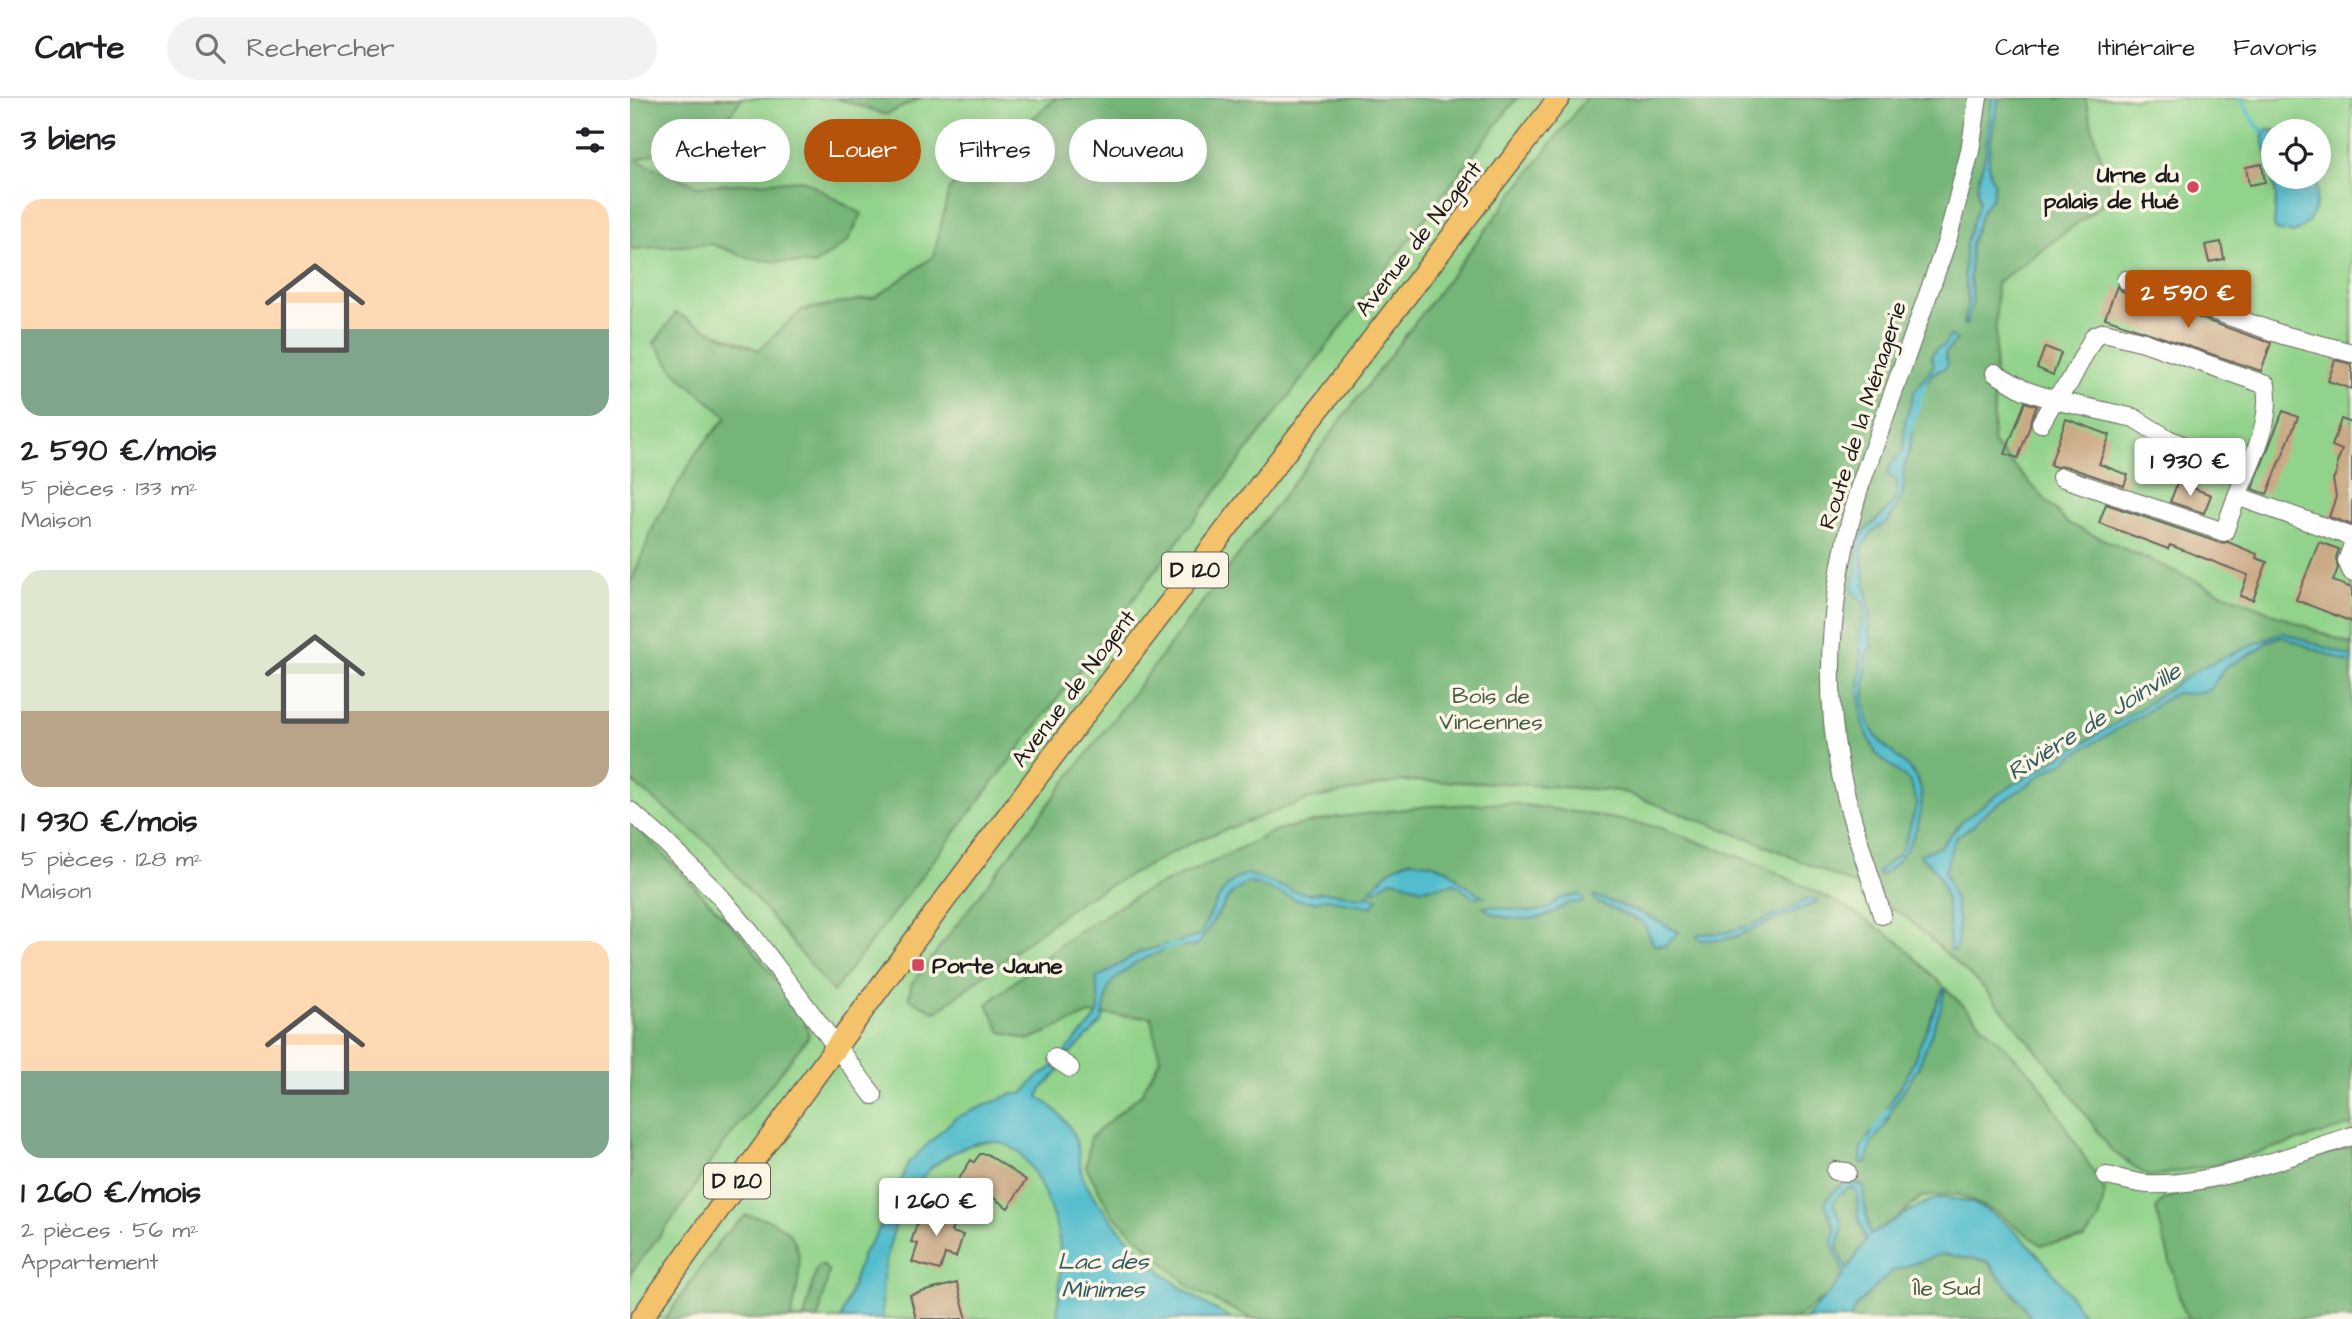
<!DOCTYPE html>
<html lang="fr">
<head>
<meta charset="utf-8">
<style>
  :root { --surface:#fff; --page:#f2f2f2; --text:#202124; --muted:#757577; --line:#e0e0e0; --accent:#b45309 }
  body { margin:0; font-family:"Architects Daughter",sans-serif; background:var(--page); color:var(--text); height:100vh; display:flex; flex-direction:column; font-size:26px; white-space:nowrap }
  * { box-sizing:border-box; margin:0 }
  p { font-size:23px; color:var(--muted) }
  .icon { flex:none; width:38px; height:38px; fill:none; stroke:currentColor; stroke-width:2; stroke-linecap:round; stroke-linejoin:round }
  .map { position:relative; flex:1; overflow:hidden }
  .side { display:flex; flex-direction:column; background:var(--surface); width:630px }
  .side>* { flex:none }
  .banner { position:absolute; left:21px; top:21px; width:665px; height:63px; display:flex; gap:14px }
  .controls { position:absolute; left:1631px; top:21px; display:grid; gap:14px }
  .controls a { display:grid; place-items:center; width:70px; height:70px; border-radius:50%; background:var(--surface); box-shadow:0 4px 18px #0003; font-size:35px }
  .price { position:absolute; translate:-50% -60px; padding:0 16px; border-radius:7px; background:#fff; color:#222; font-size:23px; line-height:46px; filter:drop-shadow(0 2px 4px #0008) }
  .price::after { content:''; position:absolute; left:50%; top:42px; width:21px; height:16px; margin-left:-10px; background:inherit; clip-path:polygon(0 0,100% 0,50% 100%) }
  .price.current { background:var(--accent); color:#fff }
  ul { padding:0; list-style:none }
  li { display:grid; align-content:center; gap:14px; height:371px; padding:0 21px }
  li span { display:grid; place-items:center; height:217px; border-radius:21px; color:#555 }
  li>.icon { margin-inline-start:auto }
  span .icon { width:126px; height:126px; fill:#fffc; stroke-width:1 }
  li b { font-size:30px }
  h2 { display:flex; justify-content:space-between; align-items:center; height:84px; padding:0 21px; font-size:30px }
  .chip { padding:0 24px; border-radius:32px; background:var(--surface); box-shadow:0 4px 18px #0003; font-size:24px; line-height:63px }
  .chip.current { background:var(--accent); color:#fff }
  header { display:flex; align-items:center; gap:42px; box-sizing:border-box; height:98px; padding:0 35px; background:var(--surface); border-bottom:2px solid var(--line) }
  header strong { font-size:33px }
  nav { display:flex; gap:38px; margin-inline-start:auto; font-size:24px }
  .search { width:490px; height:63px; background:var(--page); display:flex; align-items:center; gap:18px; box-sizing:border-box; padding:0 24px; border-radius:38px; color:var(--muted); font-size:26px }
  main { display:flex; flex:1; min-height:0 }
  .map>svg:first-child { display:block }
  .green { fill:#91d38b; stroke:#567854; stroke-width:2; fill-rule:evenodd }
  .forest { fill:#74b577; stroke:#48684a; stroke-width:2 }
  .water { fill:#52bdcd; stroke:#376c74; stroke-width:2; fill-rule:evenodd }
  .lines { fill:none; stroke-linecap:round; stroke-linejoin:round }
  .stream { stroke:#52bdcd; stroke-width:4.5 }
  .building { fill:#caaa86 }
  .minor-casing { stroke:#68645c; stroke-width:20 }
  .major-casing { stroke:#68645c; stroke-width:24 }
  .minor { stroke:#fff; stroke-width:18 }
  .major { stroke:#f4c26a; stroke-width:21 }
  .poi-dot { fill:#d1495b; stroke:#fcf5e5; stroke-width:2.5 }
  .labels { text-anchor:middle; stroke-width:7; stroke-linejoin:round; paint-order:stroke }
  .shield { fill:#fcf5e5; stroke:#5f5d58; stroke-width:2 }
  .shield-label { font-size:21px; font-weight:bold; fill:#1c1c1c }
  .poi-label { font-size:23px; font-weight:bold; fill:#1c1c1c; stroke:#fcf5e5; text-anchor:end }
  .street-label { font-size:23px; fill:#1c1c1c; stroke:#fcf5e5 }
  .park-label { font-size:23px; fill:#455c43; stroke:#fcf5e5 }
  .water-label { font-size:24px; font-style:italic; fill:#325c63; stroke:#fcf5e5 }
</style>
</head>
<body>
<header>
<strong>Carte</strong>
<div class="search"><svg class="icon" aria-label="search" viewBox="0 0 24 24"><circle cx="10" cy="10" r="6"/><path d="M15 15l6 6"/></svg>Rechercher</div>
<nav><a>Carte</a><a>Itinéraire</a><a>Favoris</a></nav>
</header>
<main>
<section class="side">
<h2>3 biens<svg class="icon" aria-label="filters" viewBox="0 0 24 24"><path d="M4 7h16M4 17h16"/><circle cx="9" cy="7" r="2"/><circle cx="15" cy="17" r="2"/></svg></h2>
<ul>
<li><span style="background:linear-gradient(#ffd9b3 60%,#7fa58c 0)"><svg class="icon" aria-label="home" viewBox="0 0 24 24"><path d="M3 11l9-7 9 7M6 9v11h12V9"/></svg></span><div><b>2 590 €/mois</b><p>5 pièces · 133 m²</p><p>Maison</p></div></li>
<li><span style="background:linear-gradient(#dfe7d0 65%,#b9a48a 0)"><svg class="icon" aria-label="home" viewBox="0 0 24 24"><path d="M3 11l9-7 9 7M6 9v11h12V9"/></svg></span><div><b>1 930 €/mois</b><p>5 pièces · 128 m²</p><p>Maison</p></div></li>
<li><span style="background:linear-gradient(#ffd9b3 60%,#7fa58c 0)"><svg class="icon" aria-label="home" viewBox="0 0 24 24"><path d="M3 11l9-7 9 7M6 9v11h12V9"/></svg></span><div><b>1 260 €/mois</b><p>2 pièces · 56 m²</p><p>Appartement</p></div></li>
</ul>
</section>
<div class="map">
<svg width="1722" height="1221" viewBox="0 0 1722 1221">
  <rect width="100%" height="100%" fill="#fcf5e5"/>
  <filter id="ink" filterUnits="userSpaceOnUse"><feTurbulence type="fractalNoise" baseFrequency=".0143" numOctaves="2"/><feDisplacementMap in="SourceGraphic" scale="14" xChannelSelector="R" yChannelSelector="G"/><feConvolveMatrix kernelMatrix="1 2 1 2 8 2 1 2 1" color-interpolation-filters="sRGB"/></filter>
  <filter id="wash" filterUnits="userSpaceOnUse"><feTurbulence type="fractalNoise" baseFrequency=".00686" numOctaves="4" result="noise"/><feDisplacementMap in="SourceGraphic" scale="28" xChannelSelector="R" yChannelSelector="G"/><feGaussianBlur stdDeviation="1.57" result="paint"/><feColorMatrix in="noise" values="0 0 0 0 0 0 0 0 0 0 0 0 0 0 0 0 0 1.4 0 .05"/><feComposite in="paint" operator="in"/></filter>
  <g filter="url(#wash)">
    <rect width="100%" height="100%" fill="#f5ebd2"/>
    <!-- green -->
    <path class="green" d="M0,0H1722V1221H0ZM1643,33H1689V79H1643Z"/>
    <!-- forest -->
    <path class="forest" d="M0,0H112L92,27L7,62L67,88L173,82L232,116L217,144L184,167L121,161L82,146L0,151Z
      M205,0H291L256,17Z
      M426,0H887L203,894L83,749L0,682V481L3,480L25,425L68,352L97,319L47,276L24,245L46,215L81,233L129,252L172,212L246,199L304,158L319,91Z
      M956,0H1455L1481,100L1367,185L1363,345L1437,425L1595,496L1722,547V1027L1596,1064L1519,1079L1482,1053L1423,972L1354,890L1277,820L1225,787L1125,743L990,693L873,685L772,683L676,702L565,743L450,803L306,914L279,901L281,887Z
      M878,705L952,715L1028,729L1131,767L1216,809L1269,844L1406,980L1475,1093L1469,1122L1454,1141L1411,1147L1368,1115L1328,1096L1291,1099L1272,1116L1237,1140L1204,1193L1165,1221H623L563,1192L482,1116L456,1069L460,1040L511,996L530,961L521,919L460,916L398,942L371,934L357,906L444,836L513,794L585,763L646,732L702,720L799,708Z
      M0,722L115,841L174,920L179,938L83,1060L51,1110L0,1176Z
      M1722,1049V1221H1560L1553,1213L1526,1111L1533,1101Z
      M116,1117C183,1125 172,1169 161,1221H35L93,1138Z
      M1312,1156L1357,1163L1396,1211L1401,1221H1220L1225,1209L1262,1173Z
      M189,1168H194L199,1174L188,1221H174L186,1172Z"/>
    <!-- water -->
    <path class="water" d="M1362,0H1369C1366,19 1351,70 1364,84L1363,99L1353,111L1341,145L1340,180L1343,202L1336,227L1333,226L1338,203L1334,173L1336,144L1349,104L1347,87L1355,58Z
      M1637,31L1648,33H1643V79H1685L1686,81C1690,101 1684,125 1664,135L1648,133L1644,129L1646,97L1632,37Z
      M1321,237L1327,242L1315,256L1318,266L1316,270L1303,275L1289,298L1283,321L1280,351L1274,371L1273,396L1259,423L1244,432L1232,449V466L1240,512L1239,534L1242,548L1237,556L1236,562C1236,586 1230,610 1242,632C1252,650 1270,659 1283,675C1306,703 1279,764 1249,778L1248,774L1267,757L1274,747L1287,706L1281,685L1246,656L1232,624L1229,589L1231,561L1229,536L1234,521L1235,509L1233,504L1221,492C1222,486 1225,481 1226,476C1229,463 1223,450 1232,437C1245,419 1272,409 1266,382L1258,377C1257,366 1266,361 1273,354L1275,324L1284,294L1304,267L1301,257L1308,249H1313Z
      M1652,534L1722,559V566L1651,538L1637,544L1629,552L1595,569L1580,592L1558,596L1544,595L1514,616L1456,649L1429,667L1413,675L1401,685L1356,714L1343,728L1327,738L1323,746L1315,774L1324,799L1328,820V842L1325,853L1320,852C1318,824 1320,790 1301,767C1297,762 1292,762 1290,756L1310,749L1334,721L1370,695L1506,613L1570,570Z
      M780,762L803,766L819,772L832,785L854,799H843L825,786L791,791L770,783L761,782L746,792L740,791L764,769Z
      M618,776L664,793L680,796L696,794L733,799L738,796L748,801L742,809L695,801L686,804L667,802L626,786L617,785L600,797L570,844L564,849L544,848C549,841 563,842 571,835C582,814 592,781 618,776Z
      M947,797H950L954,804C949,805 942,804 937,806C931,808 925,815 918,817C899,824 869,823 853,809L860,808L900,814L917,811L929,801Z
      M965,798L1014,816L1049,834L1035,848L1024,847L1013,824L967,804L963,799Z
      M1178,801H1185L1187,804L1104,839L1092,842H1069L1067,839L1069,836C1078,835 1087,836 1096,834C1125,828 1153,815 1178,801Z
      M535,847L533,852L528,855L505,865L483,883L478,891L472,924L439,957L435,955C443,940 464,929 468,914C472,902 464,891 467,880L510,854Z
      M1313,891H1315L1311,910L1288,970L1261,1012L1258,1024L1241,1046L1237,1064L1231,1065V1049L1244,1032L1255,1022L1257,1010L1277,978Z
      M424,968L429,972C423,982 412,987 408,999C424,1008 439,1024 446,1043C450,1054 449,1068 453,1079C460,1097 475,1113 487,1128C522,1168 554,1198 603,1221H427C429,1194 433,1163 428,1136C426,1124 420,1111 416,1100C401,1062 381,1030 335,1049C319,1056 307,1063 295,1076C264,1111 248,1174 253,1221H211L233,1155L247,1135L259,1112L278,1065L325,1020L382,996H393L406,980Z
      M1224,1077L1229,1079L1225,1085L1233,1088L1234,1101L1240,1137C1255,1128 1295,1101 1312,1100C1371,1097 1427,1177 1456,1221H1401L1396,1211L1357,1163L1312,1156L1262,1173L1225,1209L1220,1221H1175C1188,1205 1203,1194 1214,1176L1202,1146L1206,1134L1195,1105C1203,1090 1214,1088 1224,1077ZM1219,1090H1223L1227,1095L1228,1118L1236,1142L1217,1172L1207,1150C1209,1143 1213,1135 1212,1128C1210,1109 1191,1107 1219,1090Z"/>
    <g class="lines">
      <!-- stream -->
      <path class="stream" d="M1610,0L1625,25L1633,33
        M1280,333L1295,285
        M531,850L550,847
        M1244,1034L1258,1012"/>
    </g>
    <g id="blocks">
      <!-- building -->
      <path class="building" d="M1632,66L1635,84L1619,87L1616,69Z
        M1591,144L1594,161L1579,164L1575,147Z
        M1487,188L1492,193L1641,245L1631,273L1475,220Z
        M1415,249L1431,255L1423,277L1407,270Z
        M1705,262L1722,266V291L1698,283Z
        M1395,304L1407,308L1401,320L1400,328L1388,360L1375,356Z
        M1653,313L1668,319L1637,396L1622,391Z
        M1436,321L1480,337L1469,366L1498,377L1494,388L1435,368L1426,369L1420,367Z
        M1711,321L1722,325V427L1699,419L1706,399L1703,381L1707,374V365L1712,352L1702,348Z
        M1548,384L1581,397L1574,415L1540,404Z
        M1476,406L1590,445L1598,444L1627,456L1626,460L1637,464L1623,502L1610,498L1618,477L1540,447L1538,451L1469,425Z
        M1689,444L1709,451L1706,460L1708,470L1703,483L1722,490V524L1666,502Z
        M350,1056H357L396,1082L378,1110L354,1093L351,1098L328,1082L341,1062L344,1064Z
        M300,1107L327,1115L321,1134L333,1137L326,1159L315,1156L310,1172L282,1164L288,1146L281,1144L288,1123L294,1125Z
        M327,1185L337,1221H286L280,1197Z"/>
    </g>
  </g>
  <g filter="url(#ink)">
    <use href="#blocks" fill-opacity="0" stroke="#68645c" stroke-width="2"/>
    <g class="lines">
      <defs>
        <path id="minor" d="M1496,182L1653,237L1722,255
          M1365,275L1394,292L1424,302L1504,320L1538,341L1616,375
          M1411,325L1424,302L1439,285L1464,238L1474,234L1514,244L1636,287C1642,327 1621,362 1607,398L1722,439
          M1431,379L1594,434L1607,398
          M1722,449L1717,463L1722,474
          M0,713L32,741L87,795L119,833L243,997
          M1252,817C1237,767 1219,718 1209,667C1192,577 1203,478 1229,391L1317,143L1340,53L1348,0
          M425,960L440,970
          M1206,1073L1217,1074
          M1476,1078C1490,1080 1504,1085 1518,1086C1580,1089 1663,1057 1722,1038"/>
        <path id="major" d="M11,1221C303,804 618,403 929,0"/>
      </defs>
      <!-- minor casing -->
      <use href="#minor" class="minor-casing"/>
      <!-- major casing -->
      <use href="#major" class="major-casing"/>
      <!-- minor -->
      <use href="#minor" class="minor"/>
      <!-- major -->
      <use href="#major" class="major"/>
    </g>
  </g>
  <!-- markers -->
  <g class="poi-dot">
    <circle cx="1563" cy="89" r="7"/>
    <rect x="281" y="860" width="14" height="14" rx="3.5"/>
  </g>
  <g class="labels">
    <!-- shield labels -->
    <g class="shield">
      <rect x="532" y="454.5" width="66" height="35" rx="5"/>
      <rect x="74" y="1065.5" width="66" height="35" rx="5"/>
    </g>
    <g class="shield-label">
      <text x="565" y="479">D 120</text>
      <text x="107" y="1090">D 120</text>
    </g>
    <!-- poi labels -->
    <g class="poi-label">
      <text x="1549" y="84">Urne du<tspan x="1549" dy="26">palais de Hué</tspan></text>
      <text x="302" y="875" text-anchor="start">Porte Jaune</text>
    </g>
    <!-- street labels -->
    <g class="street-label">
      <text transform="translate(788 140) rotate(-52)" y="8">Avenue de Nogent</text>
      <text transform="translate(1232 317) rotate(-72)" y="8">Route de la Ménagerie</text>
      <text transform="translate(443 590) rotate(-53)" y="8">Avenue de Nogent</text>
    </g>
    <!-- park labels -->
    <g class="park-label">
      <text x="861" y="605">Bois de<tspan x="861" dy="26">Vincennes</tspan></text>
      <text x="1317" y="1197">Île Sud</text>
    </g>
    <!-- water labels -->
    <g class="water-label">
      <text transform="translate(1464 623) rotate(-32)" y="8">Rivière de Joinville</text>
      <text x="473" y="1171">Lac des<tspan x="473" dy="28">Minimes</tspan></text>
    </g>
  </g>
</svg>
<div class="controls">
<a><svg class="icon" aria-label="locate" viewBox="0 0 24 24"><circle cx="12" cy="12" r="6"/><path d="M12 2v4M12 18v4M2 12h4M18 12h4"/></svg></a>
</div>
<b class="price current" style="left:1558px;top:232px">2 590 €</b>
<b class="price" style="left:1560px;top:400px">1 930 €</b>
<b class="price" style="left:306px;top:1140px">1 260 €</b>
<div class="banner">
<a class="chip">Acheter</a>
<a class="chip current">Louer</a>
<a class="chip">Filtres</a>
<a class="chip">Nouveau</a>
</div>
</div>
</main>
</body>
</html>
